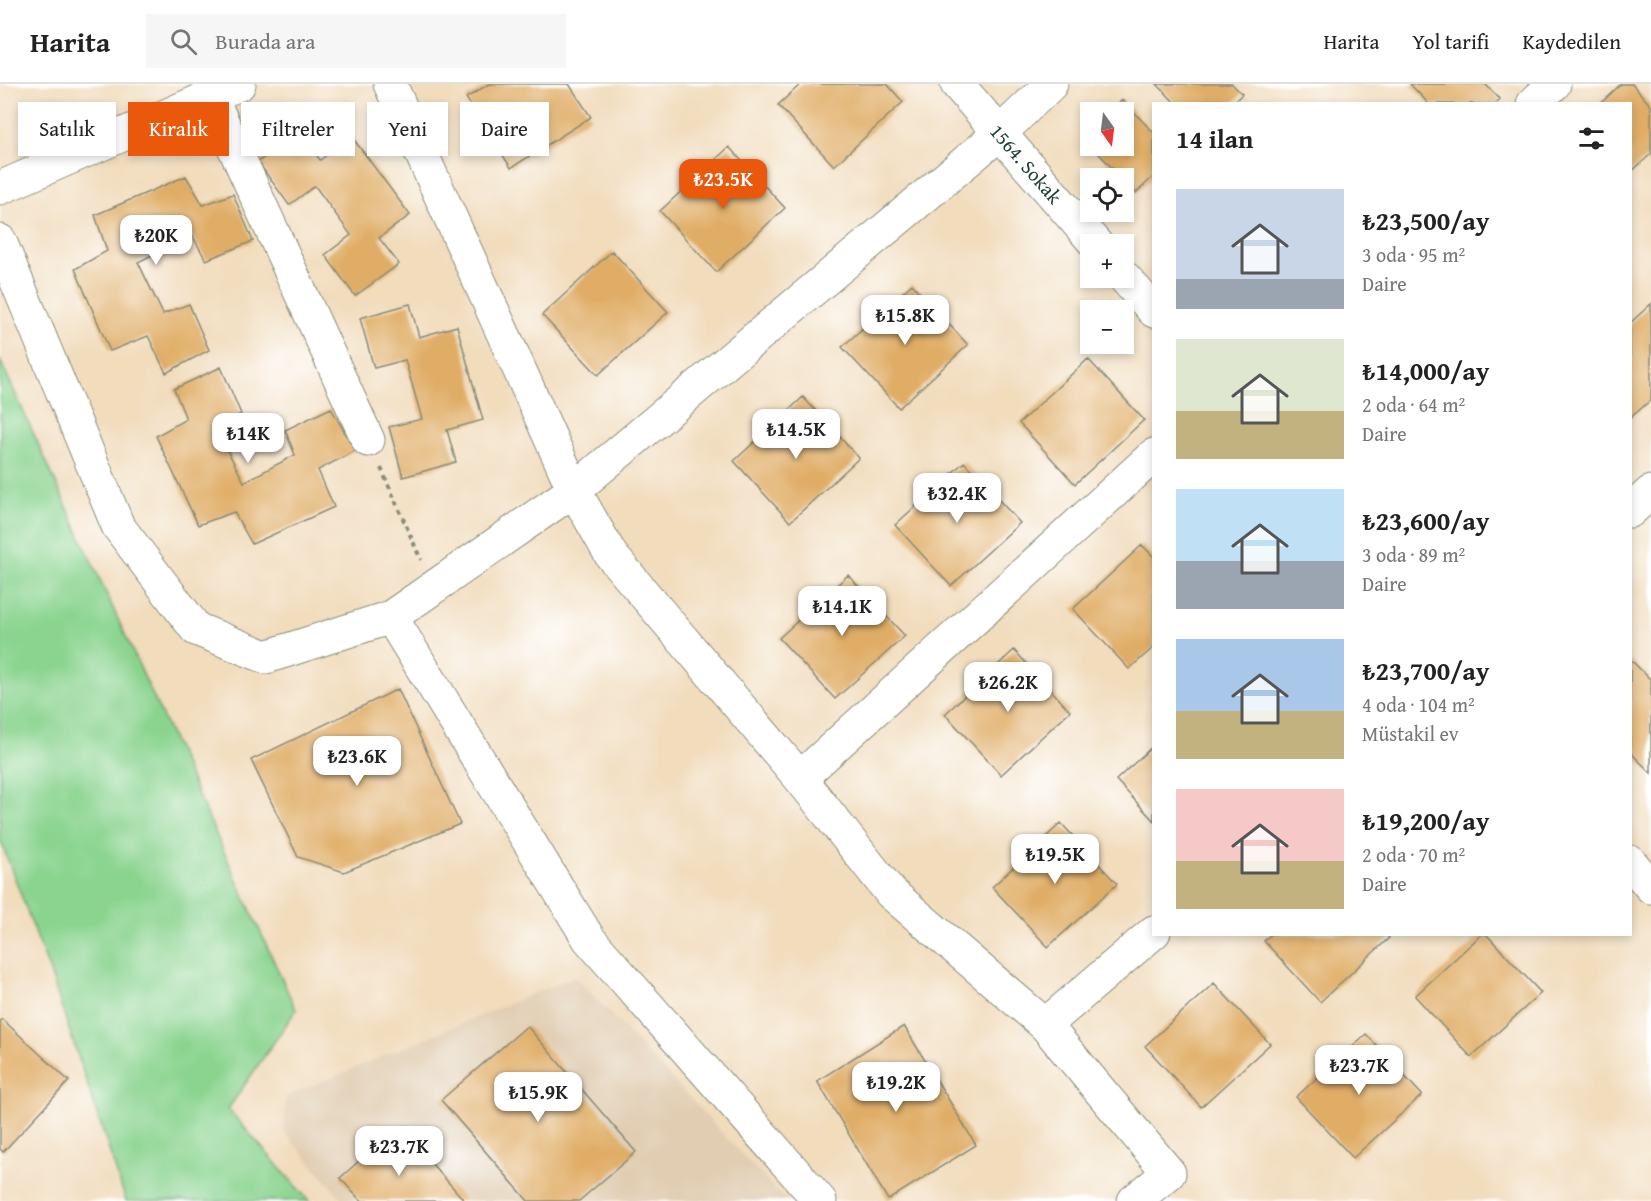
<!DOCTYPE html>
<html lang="tr">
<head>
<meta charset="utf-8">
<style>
  :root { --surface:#fff; --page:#f6f6f6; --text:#222; --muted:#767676; --line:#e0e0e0; --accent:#ea580c }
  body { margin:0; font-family:"Gentium Book Plus",serif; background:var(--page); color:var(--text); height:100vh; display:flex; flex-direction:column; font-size:22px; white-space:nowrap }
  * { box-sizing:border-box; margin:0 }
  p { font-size:20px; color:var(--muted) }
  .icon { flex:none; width:33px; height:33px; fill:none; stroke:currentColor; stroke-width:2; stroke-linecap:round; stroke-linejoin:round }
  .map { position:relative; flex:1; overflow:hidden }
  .drawer { position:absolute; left:1152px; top:18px; width:480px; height:834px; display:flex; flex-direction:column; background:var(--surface); border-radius:0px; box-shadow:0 3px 9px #0003 }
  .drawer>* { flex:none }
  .top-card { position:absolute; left:18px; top:18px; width:570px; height:54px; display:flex; gap:12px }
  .needle { width:39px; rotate:166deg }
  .controls { position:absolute; left:1080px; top:18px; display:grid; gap:12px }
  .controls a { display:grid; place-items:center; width:54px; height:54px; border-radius:0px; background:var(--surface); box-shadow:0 3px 9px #0003; font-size:30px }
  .price { position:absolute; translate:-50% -51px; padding:0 14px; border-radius:12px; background:#fff; color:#222; font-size:20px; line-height:39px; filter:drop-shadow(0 2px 3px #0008) }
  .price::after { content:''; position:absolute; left:50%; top:36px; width:18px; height:14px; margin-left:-9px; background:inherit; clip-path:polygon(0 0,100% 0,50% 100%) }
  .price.current { background:var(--accent); color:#fff }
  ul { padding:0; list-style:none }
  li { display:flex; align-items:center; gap:18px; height:150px; padding:0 24px }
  li span { display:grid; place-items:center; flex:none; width:168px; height:120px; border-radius:0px; color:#555 }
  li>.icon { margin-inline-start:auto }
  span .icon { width:72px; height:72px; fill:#fffc; stroke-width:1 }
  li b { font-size:26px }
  h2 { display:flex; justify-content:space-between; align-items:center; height:72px; padding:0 24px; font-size:26px }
  .pill { padding:0 21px; border-radius:0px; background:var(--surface); box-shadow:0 3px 9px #0003; font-size:21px; line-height:54px }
  .pill.current { background:var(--accent); color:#fff }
  header { display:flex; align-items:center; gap:36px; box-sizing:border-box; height:84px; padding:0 30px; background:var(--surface); border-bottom:2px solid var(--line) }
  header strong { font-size:28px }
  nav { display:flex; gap:33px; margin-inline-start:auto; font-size:21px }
  .search { width:420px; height:54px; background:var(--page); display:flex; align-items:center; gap:15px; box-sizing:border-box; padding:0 21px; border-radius:0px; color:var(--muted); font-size:22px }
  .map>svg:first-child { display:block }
  .built { fill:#e1ceb2 }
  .green { fill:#8bd490; stroke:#558862; stroke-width:1.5 }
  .building { fill:#e0ad66 }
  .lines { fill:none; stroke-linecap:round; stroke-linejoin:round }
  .minor-casing { stroke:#888c78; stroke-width:35 }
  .path { stroke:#888c78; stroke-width:4; stroke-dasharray:4.5 4.5; stroke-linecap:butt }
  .minor { stroke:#fff; stroke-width:33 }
  .labels { text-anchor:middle; stroke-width:4.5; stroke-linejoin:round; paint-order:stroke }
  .street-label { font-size:20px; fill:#1f3d34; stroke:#fff }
</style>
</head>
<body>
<header>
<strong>Harita</strong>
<div class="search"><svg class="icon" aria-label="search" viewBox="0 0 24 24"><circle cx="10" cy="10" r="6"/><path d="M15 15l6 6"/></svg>Burada ara</div>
<nav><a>Harita</a><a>Yol tarifi</a><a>Kaydedilen</a></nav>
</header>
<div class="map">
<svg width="1651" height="1117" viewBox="0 0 1651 1117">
  <rect width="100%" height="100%" fill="#fff"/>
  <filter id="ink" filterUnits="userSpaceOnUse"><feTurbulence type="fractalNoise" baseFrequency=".0167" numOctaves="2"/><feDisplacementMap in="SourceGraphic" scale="12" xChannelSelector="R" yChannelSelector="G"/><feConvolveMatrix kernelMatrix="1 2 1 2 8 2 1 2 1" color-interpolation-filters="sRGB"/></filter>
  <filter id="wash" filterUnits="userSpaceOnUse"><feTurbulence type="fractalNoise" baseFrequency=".008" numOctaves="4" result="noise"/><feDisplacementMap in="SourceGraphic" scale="24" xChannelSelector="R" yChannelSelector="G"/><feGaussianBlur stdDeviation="1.35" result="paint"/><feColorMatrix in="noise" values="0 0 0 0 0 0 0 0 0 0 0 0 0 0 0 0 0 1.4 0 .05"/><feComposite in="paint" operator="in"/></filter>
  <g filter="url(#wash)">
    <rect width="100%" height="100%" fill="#f1dcbc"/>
    <!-- built -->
    <path class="built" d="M575,892L786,1117H344L284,1048L285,1013Z"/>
    <!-- green -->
    <path class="green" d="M0,276L296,926L228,1025L309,1117H126L50,888L0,755Z"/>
    <g id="blocks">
      <!-- building -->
      <path class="building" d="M489,0H569L591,33L511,84L466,14Z
        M801,0H887L903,18L834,82L778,21Z
        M1157,0H1232L1242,10L1232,20H1176Z
        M1410,0H1485L1500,15L1495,20H1429Z
        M1621,0H1632L1651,22V70L1630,89V20H1600Z
        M1122,16L1154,49V92L1136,109L1124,94H1122L1083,53L1090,46V62H1124V28H1109Z
        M300,48L320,76L352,53L410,131L379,154L399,180L355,212L325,171L351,151L315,102L289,121L258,78Z
        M729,63L785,124L716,188L660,127Z
        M186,92L203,121L233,110L253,157L206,176L192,151L138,178L163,230L189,220L209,266L166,289L148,252L110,267L75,185L107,167L95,131Z
        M612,167L668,228L598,291L542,231Z
        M912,200L968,261L899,324L842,263Z
        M410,220L419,253L457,242L483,336L447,346L456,378L403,393L389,343L422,335L405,276L374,284L360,234Z
        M1651,220V316L1630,334V239Z
        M1088,275L1144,336L1075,400L1019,339Z
        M221,283L241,330L216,345L244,398L295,371L285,346L331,324L355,367L318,386L334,423L252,460L234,428L198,441L156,352L186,335L174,305Z
        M803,313L859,374L790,438L734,377Z
        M964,378L1020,439L951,502L895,441Z
        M1142,461L1154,473V563L1129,585L1073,525Z
        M848,491L905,552L835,615L779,554Z
        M1014,566L1070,627L1001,691L945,630Z
        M1630,575L1651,596V689L1630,668Z
        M398,605L460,740L344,788L298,773L251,676Z
        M1154,661V737L1116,696Z
        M1061,739L1117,800L1048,863L992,803Z
        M1271,850H1386L1389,854L1320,918L1264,857Z
        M1482,850H1486L1541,909L1471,973L1415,912Z
        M1214,899L1270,960L1201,1023L1145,962Z
        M2,935L69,997L3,1068L0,1065V937Z
        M527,942L636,1068L579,1117H528L441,1016Z
        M904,942L976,1061L888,1116L817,997Z
        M1366,950L1422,1011L1353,1074L1296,1013Z
        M404,1049L465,1117H361L340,1094L368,1069L374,1076Z"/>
    </g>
  </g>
  <g filter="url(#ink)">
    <use href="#blocks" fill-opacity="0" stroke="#888c78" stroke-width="1.5"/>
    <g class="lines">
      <defs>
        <path id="minor" d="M390,0L574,406L611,471L800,694L891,809L1045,941L1169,1089L1134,1117
          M957,0L1096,160
          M211,13L368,356
          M1533,20L1554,0
          M0,104L239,0
          M0,157L118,442L196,545L266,573L391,533L574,406L999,50L1051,0
          M1124,193L1154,227
          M1630,427L1651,408
          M391,533L589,855L820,1117
          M800,694L1154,371
          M1630,778L1651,803
          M1045,941L1154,848"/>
      </defs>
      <!-- minor casing -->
      <use href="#minor" class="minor-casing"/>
      <!-- path -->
      <path class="path" d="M381,384L421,476"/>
      <!-- minor -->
      <use href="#minor" class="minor"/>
    </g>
  </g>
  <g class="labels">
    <!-- street labels -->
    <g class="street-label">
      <text transform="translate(1026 80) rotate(49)" y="7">1564. Sokak</text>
    </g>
  </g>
</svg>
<div class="controls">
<a><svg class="needle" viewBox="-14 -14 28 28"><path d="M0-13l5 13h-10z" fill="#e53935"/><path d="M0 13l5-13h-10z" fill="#767676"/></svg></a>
<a><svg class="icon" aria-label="locate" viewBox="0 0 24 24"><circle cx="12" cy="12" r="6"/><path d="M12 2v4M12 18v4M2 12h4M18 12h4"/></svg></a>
<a>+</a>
<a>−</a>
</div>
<b class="price current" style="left:723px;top:126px">₺23.5K</b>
<b class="price" style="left:156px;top:182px">₺20K</b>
<b class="price" style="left:905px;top:262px">₺15.8K</b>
<b class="price" style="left:796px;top:376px">₺14.5K</b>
<b class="price" style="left:248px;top:380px">₺14K</b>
<b class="price" style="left:957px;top:440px">₺32.4K</b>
<b class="price" style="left:842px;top:553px">₺14.1K</b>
<b class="price" style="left:1008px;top:629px">₺26.2K</b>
<b class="price" style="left:357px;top:703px">₺23.6K</b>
<b class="price" style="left:1055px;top:801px">₺19.5K</b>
<b class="price" style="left:1359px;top:1012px">₺23.7K</b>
<b class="price" style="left:896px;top:1029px">₺19.2K</b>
<b class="price" style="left:538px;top:1039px">₺15.9K</b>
<b class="price" style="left:399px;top:1093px">₺23.7K</b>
<div class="top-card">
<a class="pill">Satılık</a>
<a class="pill current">Kiralık</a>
<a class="pill">Filtreler</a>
<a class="pill">Yeni</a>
<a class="pill">Daire</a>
</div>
<section class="drawer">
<h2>14 ilan<svg class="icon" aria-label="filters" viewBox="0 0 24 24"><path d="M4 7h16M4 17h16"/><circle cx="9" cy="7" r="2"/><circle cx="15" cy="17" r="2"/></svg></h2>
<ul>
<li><span style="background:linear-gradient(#c9d6e8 75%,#9aa5b1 0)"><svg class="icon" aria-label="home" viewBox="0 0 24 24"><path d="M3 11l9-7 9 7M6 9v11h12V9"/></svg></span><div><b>₺23,500/ay</b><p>3 oda · 95 m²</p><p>Daire</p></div></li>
<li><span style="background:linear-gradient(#dfe7d0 60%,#c2b280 0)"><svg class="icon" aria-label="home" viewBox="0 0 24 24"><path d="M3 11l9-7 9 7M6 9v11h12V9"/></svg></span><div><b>₺14,000/ay</b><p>2 oda · 64 m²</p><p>Daire</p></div></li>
<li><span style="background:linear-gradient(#bfe0f5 60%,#9aa5b1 0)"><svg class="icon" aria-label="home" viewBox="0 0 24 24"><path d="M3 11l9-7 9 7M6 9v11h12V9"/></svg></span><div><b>₺23,600/ay</b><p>3 oda · 89 m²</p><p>Daire</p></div></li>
<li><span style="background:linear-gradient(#a9c7e8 60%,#c2b280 0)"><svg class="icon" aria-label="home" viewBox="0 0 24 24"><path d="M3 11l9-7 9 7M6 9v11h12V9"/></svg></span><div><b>₺23,700/ay</b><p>4 oda · 104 m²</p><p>Müstakil ev</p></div></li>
<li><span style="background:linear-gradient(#f6c9c9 60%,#c2b280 0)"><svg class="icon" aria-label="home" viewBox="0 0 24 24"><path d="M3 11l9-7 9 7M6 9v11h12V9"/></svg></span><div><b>₺19,200/ay</b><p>2 oda · 70 m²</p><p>Daire</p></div></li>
</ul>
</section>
</div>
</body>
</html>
